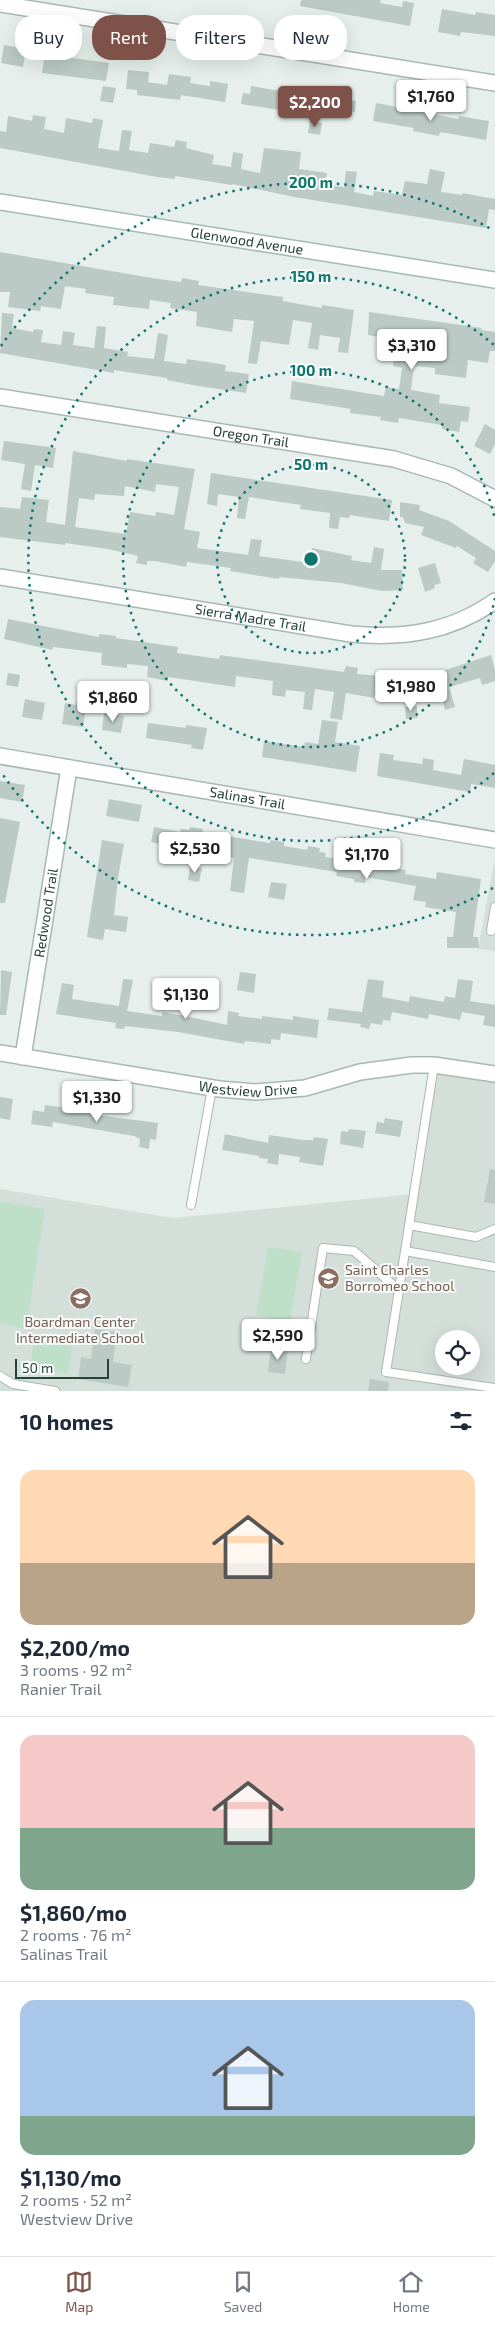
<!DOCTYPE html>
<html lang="en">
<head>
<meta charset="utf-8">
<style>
  :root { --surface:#fff; --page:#f6f6f7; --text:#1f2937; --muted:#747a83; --line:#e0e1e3; --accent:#7f5249 }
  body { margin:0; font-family:"Exo 2",sans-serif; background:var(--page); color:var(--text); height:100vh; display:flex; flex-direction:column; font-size:19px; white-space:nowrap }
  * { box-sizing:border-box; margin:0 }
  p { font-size:16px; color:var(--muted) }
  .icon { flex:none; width:28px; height:28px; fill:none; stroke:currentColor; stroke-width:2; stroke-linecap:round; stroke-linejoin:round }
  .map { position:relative; height:1391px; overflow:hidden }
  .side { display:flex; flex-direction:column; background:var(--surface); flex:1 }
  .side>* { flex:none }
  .hud { position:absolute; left:15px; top:15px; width:465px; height:45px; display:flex; gap:10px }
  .buttons { position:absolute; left:435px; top:1330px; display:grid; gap:10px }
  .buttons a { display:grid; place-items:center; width:45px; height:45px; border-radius:50%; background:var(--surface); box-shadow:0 5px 20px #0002; font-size:25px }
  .scale { position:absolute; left:15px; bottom:12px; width:94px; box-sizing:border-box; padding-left:5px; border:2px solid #24423a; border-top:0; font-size:14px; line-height:18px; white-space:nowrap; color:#24423a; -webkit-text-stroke:4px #f7fbf9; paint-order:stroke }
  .price { position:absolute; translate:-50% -42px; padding:0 11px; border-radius:5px; background:#fff; color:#222; font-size:16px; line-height:32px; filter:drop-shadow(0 1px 2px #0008) }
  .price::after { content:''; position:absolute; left:50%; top:30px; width:15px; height:11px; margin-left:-8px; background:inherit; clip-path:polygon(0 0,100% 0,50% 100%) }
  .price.selected { background:var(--accent); color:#fff }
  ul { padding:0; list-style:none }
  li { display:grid; align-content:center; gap:10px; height:265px; padding:0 20px }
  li+li { border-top:1px solid var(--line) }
  li span { display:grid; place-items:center; height:155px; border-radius:15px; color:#555 }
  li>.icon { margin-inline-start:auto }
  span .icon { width:90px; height:90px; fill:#fffc; stroke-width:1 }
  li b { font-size:21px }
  h2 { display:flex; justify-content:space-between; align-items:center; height:60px; padding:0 20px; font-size:21px }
  .tag { padding:0 18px; border-radius:20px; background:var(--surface); box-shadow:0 5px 20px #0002; font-size:18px; line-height:45px }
  .tag.selected { background:var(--accent); color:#fff }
  .dock { display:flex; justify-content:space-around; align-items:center; height:70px; border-top:1px solid var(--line); background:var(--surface); font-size:14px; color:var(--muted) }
  .dock a { display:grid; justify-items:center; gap:2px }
  .dock .selected { color:var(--accent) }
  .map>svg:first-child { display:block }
  .built { fill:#d4dfda; fill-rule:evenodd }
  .green { fill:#bfe0c8 }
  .building { fill:#bbcac4; fill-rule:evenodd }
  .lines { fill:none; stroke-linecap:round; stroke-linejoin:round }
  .lane-casing { stroke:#a8b8b2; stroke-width:10 }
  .street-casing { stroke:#a8b8b2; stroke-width:18 }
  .secondary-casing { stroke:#a4bbb3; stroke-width:18 }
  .lane { stroke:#fff; stroke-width:8 }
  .street { stroke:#fff; stroke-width:15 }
  .secondary { stroke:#fff; stroke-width:15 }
  .ring { fill:none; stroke:#0f766e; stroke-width:2.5; stroke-dasharray:2.5 5 }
  .labels { text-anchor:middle; stroke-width:4; stroke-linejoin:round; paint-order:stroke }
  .street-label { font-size:14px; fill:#24423a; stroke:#f7fbf9 }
  .education-label { font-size:14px; fill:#785e54; stroke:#f7fbf9; text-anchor:start }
  .centre { fill:#0f766e; stroke:#f7fbf9; stroke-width:2.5 }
  .ring-label { font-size:15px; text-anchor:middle; font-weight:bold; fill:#0f766e; stroke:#f7fbf9; stroke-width:4; stroke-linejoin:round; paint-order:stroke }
</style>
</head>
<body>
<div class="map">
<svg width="495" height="1391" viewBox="0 0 495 1391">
  <rect width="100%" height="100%" fill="#e6efeb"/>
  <!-- built -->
  <path class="built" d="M495,858V951L478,949Z
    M434,1065L495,1074V1391H0V1189L173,1218L413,1194ZM444,1339H471V1366H444Z"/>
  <!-- green -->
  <path class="green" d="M0,1201L45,1209L26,1329L0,1324Z
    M268,1247L302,1252L290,1322L256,1315Z
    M34,1340L72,1346L68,1374L30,1368Z"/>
  <!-- building -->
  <path class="building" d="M301,0H381L380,3L402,7L403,1L414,3L410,26L300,6Z
    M442,9L475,15L476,12L495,15V36L461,32L460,36L438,32Z
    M4,45L26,49L23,67L1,63Z
    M45,54L109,63L106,81L42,73Z
    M128,70L149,72L148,82L167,85L169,74L191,77L190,83L210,86V81L228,84L225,102L181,95L180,100L137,95V90L126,89Z
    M103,86L116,88L113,103L100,101Z
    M251,86L315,97L312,115L241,104L243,93L250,94Z
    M334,98L356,101L355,112L333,108Z
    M376,103L458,119L459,116L489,121L486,140L440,132L439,136L413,131L414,128L373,121Z
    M33,115L46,117L44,129L64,133L66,118L92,123L93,118L103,120L98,148L119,151L122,130L132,131L129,150L148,153L150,143L174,147L176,140L187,142L186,148L214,155L212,164L231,167L233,152L243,154L241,169L260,173L264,148L301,152L299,169L327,173L325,185L344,187L346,171L357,172L354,192L373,196L374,191L402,195L405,181L427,184L430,169L445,172L441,192L462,195V193L495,199V210L489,209L486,228L294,197L232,184V185L175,176V179L157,177L0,148V131L6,132L8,116L32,121Z
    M310,121L322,123L320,135L308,133Z
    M0,252L152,278L181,282L182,278L199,281L198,285L283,297V301L322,308V305L354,310L348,353L338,352L340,338L320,335L318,350L308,348L312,323L293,320L289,345L261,341L257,364L248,363L254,321L234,319L232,332L196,326L197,312L170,308L171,303L150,300L149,309L113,305L114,297L85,293L86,289L65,286L61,309L41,306L40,311L8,307L10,292H0Z
    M369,312L482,328L481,330L495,332V351H490L488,363L468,360L466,378L435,374V368L414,366L411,390L440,395L439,403L470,407L468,422L461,421L459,432L442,429V425L399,418L398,423L380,420L381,417L350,413L351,409L290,399L292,381L384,396L386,387L399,389L402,368L393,366L396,340L368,335Z
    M2,313L14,314L12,328L33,332L34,329L43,330L41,342L61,345L63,331L75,333L73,345L94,348L97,326L106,327L104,348L128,352L127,356L154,359L158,333L168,335L164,361L186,364L187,359L226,365L225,371L249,374L246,393L198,386L167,380V378L114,370V373L0,353Z
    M485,424L495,430V444L490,454L474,446Z
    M4,441L56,448L53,468L35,465L31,491L21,489L25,464L1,460Z
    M73,451L126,461L127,459L195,469L184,529L200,532L197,548L248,555L251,539L262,540L259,556L310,563L312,548L352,556L351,560L371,563L374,547L384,549L381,570H402L403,590L382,591L341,583L279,577V579L230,571L231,568L187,562L186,567L155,561H147V565L136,563L138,556L108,549L65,543V545L0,537V507L20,509L22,497L49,500L46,522L65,525ZM156,484L179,487L174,515L156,512L155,516L130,512L126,534L75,527L79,498L94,500L95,494L124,496L125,486L155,492Z
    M211,473L392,500L389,521L350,515L349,518L340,517L338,529L329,528L330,513L300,509L301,505L249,497L245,519L237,518L239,497L218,494L217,506L207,504Z
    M400,502L420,505L419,510L449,521L495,551V561L488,572L473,563L476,558L457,546L456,548L421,535L424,527L405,523L403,517H400Z
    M435,563L441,583L434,585L435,588L425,592L418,568Z
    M8,619L99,637V634L116,636V638L178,647L177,653L219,659L220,655L344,672L346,666L358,668L357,674L394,677L391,696L375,694L374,698L346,693L342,720L330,718L334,692L315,689L312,710L303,709L305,692L286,690L285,697L272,695L273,681L236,676L235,687L168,677V681L147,677L148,666L127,664V668L101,665L102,653L53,647L52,650L4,639Z
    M491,655L495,670V681L482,685L480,678L449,687L455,707L445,710L442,699L411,700V673H436Z
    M8,673L20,675L18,687L6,685Z
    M25,699L45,703L42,720L22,717Z
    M77,700L87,702L83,727L62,724L65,703L76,705Z
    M417,706V718L406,719L405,707Z
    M104,713L124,716L121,733L102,730Z
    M322,720L338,722L335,742L360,746L356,772L262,757L264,741L304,747L305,742L318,744Z
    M148,723L186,728V725L207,728L203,750L191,748L192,745L146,738Z
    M380,753L394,755L393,760L422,764L423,758L434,760L433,770L461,775L464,759L495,765V788L471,784L470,792L377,776Z
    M0,781L25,785L22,802L0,798Z
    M109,799L142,805L139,822L106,816Z
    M0,818L20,822L5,903H0Z
    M154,827L180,832L181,829L189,830L190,827L203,829L199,853L151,842Z
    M221,835L270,843L271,840L284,842V846L307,850L308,846L320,848L319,852L326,853L325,857L357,862V864L377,867L378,862L399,865L398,869L406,870L405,874L436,879L437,872L481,879L473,937H478L479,948H447V937H453L456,912L425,907L426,902L413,900L416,886L366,877L365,883L354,882V879L336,876L337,872L249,858L244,893L230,891L234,858L218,855Z
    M102,840L124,844L118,878L114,915L128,917L126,932L105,929L103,940L87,937Z
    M190,866L202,868L199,882L188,880Z
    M271,882L287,884L284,900L268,897Z
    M1,970L12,972L6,1015H0Z
    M240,972L256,974L254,993L237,990Z
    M123,979L133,980L127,1011L162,1016V1012L180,1015L227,1025L228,1011L239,1013L238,1016L262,1019V1016L293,1020V1016L319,1020L317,1038L281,1033L280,1040L271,1039V1044L245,1041L244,1044L178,1032L125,1026L124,1029L115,1028L116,1023L56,1014L62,983L74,985L72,999L119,1006Z
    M368,979L384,981L382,997L409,1002L410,996L444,1002L445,996L455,998L458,979L473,981L470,1001L495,1005V1027L483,1025L485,1016L462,1012L460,1020L429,1014L428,1019L392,1012L390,1021L383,1020L382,1025L371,1023L369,1029L360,1027L361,1024L327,1020L329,1008L362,1012Z
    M0,1097L13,1099L10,1120L0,1118Z
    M45,1105L89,1111V1114L158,1123L156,1140L150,1139L149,1149L139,1147L140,1139L134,1136L53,1122L52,1127L31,1124L33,1110L44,1112Z
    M385,1118L403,1121L400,1137L375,1133L377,1122L384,1123Z
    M349,1129L366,1131L363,1148L340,1144L341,1131L348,1132Z
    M225,1134L268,1143L269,1135L303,1140H313L314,1137L328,1139L323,1166L299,1162L300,1157L279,1154L278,1165L267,1163L268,1159L259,1158V1156L222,1150Z
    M490,1169L495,1170V1204L484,1202Z
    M95,1329L117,1332L113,1362L132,1365L128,1387L78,1379L81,1357L91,1359Z
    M271,1348L288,1350L285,1374L268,1372Z
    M370,1379L389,1382L388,1391H368Z"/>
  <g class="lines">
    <defs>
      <path id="lane" d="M491,931L495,907
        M191,1205L212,1088
        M409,1225L476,1237L495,1229
        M405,1251L495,1267
        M399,1290L386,1372L495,1388
        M306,1359L323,1248L354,1251L399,1290L434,1065
        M0,1376L13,1384L55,1391"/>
      <g id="street">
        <path d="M0,4L495,83"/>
        <path id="s1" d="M0,397L394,459L451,476L495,499"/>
        <path id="s2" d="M0,577L351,634C404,639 451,632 495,601"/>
        <path id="s3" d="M0,756L495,840"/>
        <path id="s4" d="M0,1053L219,1089L256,1092L305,1088L360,1072L412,1065H434L495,1074"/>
        <path id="s5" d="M23,1057L69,768"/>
      </g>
      <g id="secondary">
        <path id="s6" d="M0,202L495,280"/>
      </g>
    </defs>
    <!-- lane casing -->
    <use href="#lane" class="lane-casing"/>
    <!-- street casing -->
    <use href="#street" class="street-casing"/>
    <!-- secondary casing -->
    <use href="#secondary" class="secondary-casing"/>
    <!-- lane -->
    <use href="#lane" class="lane"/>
    <!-- street -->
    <use href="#street" class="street"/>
    <!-- secondary -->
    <use href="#secondary" class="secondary"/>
  </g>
  <!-- distance rings -->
  <g class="ring">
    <circle cx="311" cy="559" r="94"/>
    <path d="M495 598A188 188 0 1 1 495 520"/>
    <path d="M494 773A282 282 0 1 1 494 345"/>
    <path d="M493 888A376 376 0 0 1 1 772M1 346A376 376 0 0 1 493 230"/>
  </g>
  <!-- icons -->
  <defs>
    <symbol id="school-disc" viewBox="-11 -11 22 22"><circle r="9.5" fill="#8d6e63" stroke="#f7fbf9"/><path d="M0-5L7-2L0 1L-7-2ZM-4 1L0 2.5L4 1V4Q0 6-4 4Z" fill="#fff"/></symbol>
  </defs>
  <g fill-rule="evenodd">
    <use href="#school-disc" x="316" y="1266" width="25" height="25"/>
    <use href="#school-disc" x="68" y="1286" width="25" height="25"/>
  </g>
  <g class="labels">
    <!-- street labels -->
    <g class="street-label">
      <text dy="5" stroke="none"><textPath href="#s6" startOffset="250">Glenwood Avenue</textPath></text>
      <text dy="5" stroke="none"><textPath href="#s1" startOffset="254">Oregon Trail</textPath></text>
      <text dy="5" stroke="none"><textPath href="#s2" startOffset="254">Sierra Madre Trail</textPath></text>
      <text dy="5" stroke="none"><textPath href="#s3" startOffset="251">Salinas Trail</textPath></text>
      <text dy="5" stroke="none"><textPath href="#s5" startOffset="146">Redwood Trail</textPath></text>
      <text dy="5" stroke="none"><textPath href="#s4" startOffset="251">Westview Drive</textPath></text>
    </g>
    <!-- education labels -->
    <g class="education-label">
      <text x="345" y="1275">Saint Charles<tspan x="345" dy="16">Borromeo School</tspan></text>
      <text x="80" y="1327" text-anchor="middle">Boardman Center<tspan x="80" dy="16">Intermediate School</tspan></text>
    </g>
  </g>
  <circle cx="311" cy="559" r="8" class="centre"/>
  <g class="ring-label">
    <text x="311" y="188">200 m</text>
    <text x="311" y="282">150 m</text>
    <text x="311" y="376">100 m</text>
    <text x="311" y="470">50 m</text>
  </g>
</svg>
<div class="buttons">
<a><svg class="icon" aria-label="locate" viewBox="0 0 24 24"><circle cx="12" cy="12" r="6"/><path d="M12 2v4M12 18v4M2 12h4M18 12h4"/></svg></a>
</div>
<div class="scale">50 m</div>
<b class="price" style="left:431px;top:122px">$1,760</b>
<b class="price selected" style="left:315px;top:128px">$2,200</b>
<b class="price" style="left:412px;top:371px">$3,310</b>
<b class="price" style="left:411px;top:712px">$1,980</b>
<b class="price" style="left:113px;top:723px">$1,860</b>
<b class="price" style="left:195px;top:874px">$2,530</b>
<b class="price" style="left:367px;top:880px">$1,170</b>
<b class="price" style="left:186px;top:1020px">$1,130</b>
<b class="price" style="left:97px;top:1123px">$1,330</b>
<b class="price" style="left:278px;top:1361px">$2,590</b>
<div class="hud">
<a class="tag">Buy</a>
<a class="tag selected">Rent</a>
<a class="tag">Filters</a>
<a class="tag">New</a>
</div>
</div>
<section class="side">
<h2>10 homes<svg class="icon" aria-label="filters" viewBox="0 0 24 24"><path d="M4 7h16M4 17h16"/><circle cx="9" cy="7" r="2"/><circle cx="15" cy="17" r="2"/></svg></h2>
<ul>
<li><span style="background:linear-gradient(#ffd9b3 60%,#b9a48a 0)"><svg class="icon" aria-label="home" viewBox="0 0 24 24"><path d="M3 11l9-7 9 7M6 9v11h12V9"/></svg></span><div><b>$2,200/mo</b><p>3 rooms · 92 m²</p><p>Ranier Trail</p></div></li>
<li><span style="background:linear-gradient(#f6c9c9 60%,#7fa58c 0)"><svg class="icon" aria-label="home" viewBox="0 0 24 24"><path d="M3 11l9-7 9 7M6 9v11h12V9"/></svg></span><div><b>$1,860/mo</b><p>2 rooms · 76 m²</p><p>Salinas Trail</p></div></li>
<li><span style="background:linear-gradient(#a9c7e8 75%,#7fa58c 0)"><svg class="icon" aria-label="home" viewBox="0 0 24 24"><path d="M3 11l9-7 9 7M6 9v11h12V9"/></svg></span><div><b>$1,130/mo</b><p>2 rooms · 52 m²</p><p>Westview Drive</p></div></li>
</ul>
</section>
<nav class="dock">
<a class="selected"><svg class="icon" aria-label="map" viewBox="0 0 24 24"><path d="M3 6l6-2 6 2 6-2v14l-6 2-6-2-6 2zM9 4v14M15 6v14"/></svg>Map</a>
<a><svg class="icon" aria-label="saved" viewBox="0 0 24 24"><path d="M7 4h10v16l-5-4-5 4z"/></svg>Saved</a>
<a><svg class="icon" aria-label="home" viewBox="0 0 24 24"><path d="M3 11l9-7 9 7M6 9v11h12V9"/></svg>Home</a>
</nav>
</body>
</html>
